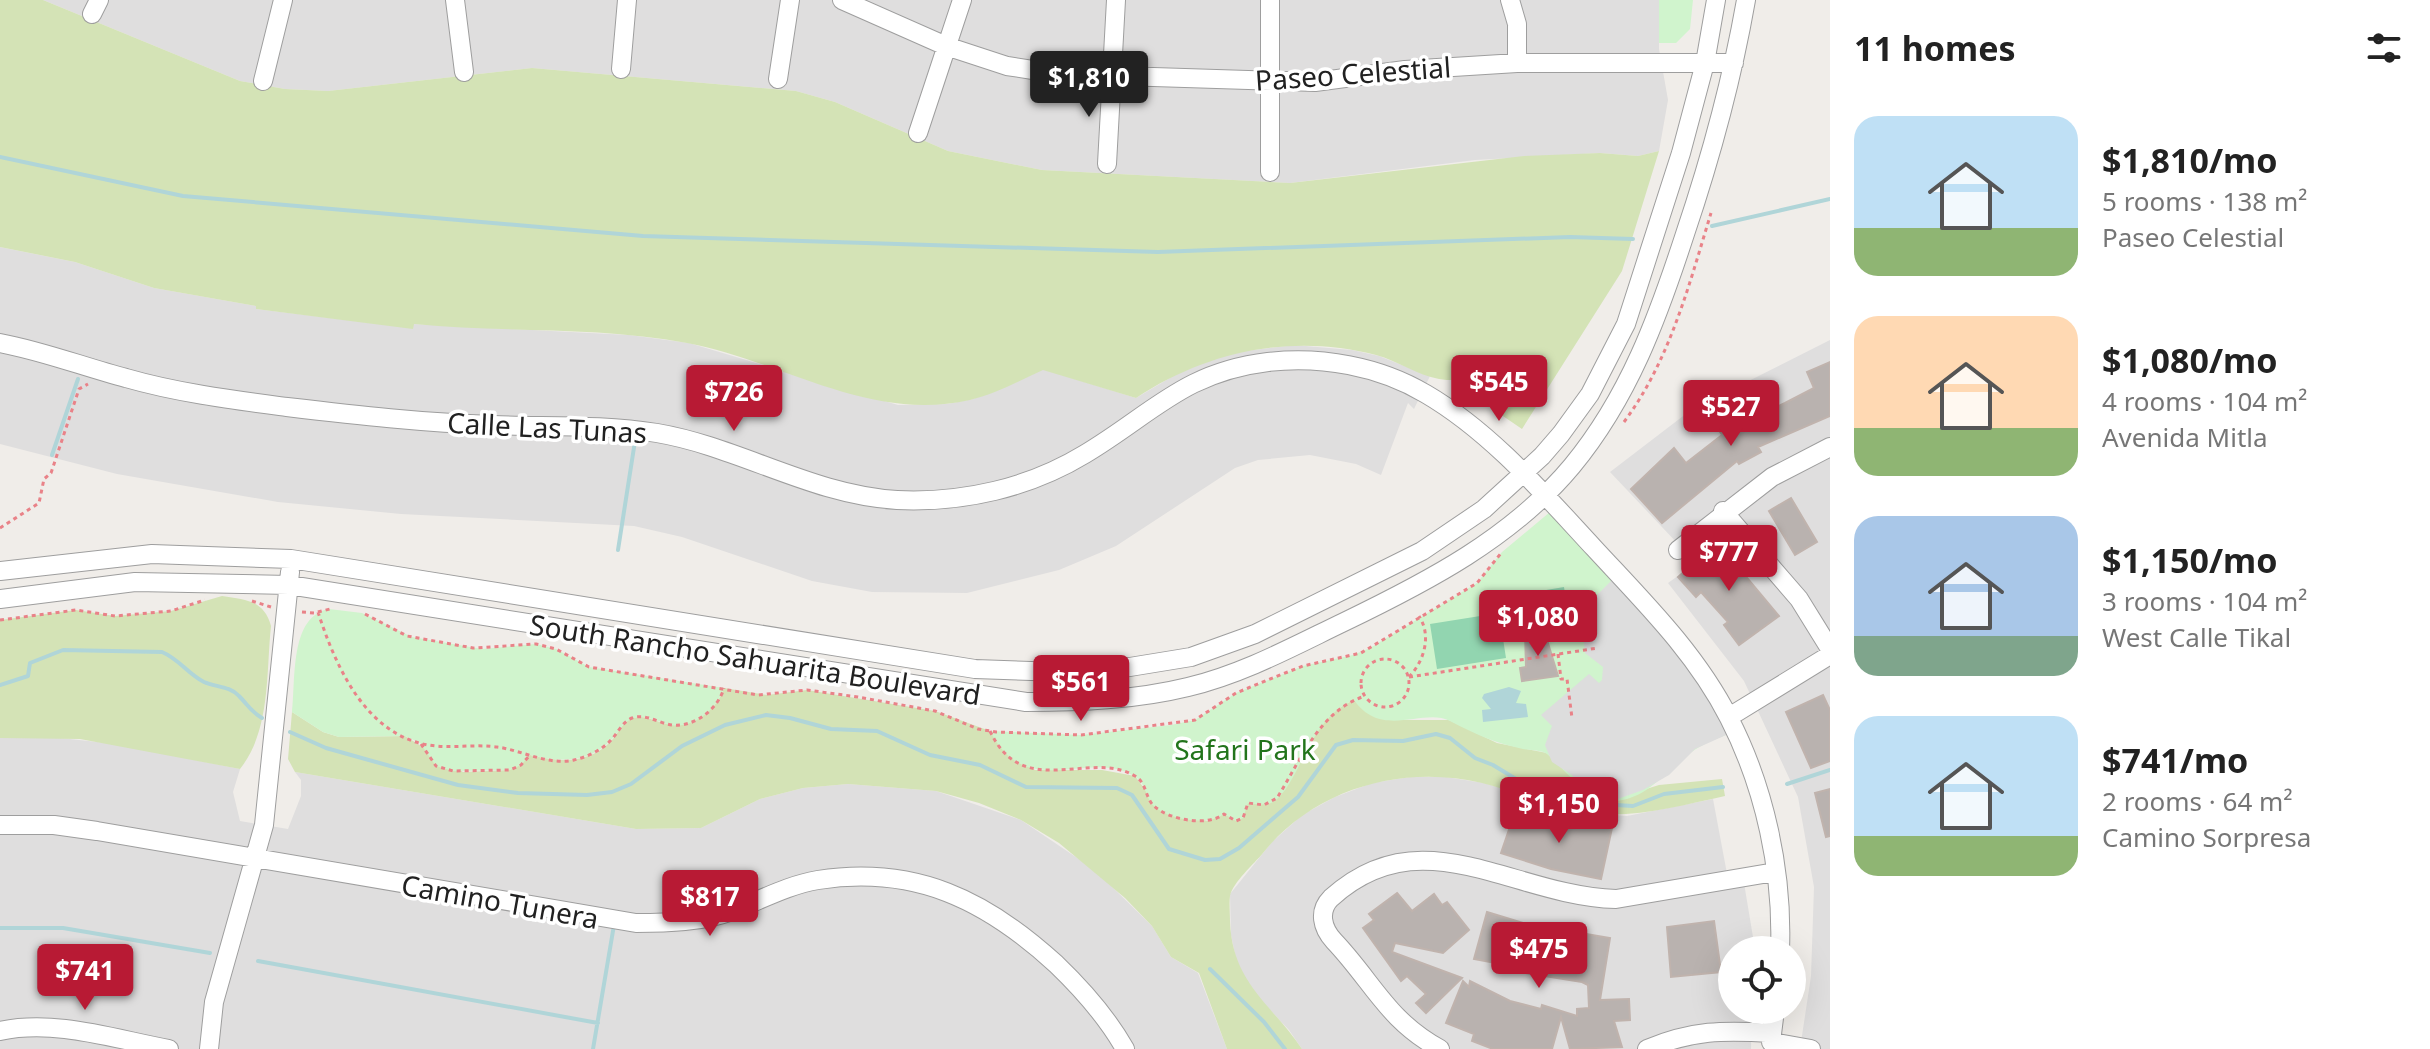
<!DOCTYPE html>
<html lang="en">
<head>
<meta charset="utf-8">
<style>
  :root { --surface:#fff; --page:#f2f2f2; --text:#222; --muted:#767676; --accent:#b81a34 }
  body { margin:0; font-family:"Noto Sans",sans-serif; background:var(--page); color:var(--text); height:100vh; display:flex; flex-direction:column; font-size:30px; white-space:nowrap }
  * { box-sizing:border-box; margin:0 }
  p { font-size:26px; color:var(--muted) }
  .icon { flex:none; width:44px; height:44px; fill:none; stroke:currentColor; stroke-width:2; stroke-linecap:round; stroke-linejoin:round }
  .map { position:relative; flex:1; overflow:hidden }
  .sheet { display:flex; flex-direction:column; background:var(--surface); width:600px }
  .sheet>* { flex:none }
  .controls { position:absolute; left:1718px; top:936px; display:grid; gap:16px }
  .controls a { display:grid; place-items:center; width:88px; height:88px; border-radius:50%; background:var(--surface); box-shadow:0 8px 32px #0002; font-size:40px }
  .price { position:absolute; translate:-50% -68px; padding:0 18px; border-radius:8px; background:var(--accent); color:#fff; font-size:26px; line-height:52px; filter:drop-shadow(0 2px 4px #0008) }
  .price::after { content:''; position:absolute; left:50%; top:48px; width:24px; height:18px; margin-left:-12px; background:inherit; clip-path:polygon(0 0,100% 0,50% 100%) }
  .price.selected { background:#222; color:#fff }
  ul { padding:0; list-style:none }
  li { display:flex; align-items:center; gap:24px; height:200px; padding:0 24px }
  li span { display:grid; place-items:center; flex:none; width:224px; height:160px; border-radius:24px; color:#555 }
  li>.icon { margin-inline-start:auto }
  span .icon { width:96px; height:96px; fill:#fffc; stroke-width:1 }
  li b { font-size:34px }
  h2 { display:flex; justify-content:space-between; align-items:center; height:96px; padding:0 24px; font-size:34px }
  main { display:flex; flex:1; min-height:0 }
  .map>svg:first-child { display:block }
  .residential { fill:#dfdede }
  .grass { fill:#d4e3b6 }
  .park { fill:#d0f4cd }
  .pitch { fill:#92d5b0 }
  .parking { fill:#ddd }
  .water { fill:#b0d5d8 }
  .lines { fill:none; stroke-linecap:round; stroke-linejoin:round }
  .stream { stroke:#b0d5d8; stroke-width:4 }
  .building { fill:#b9b2af; stroke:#c0b3ad; stroke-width:2 }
  .minor-casing { stroke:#9e9e9e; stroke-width:20 }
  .path { stroke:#e98288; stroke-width:3; stroke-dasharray:4 4; stroke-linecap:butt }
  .minor { stroke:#fff; stroke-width:18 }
  .labels { text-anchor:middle; stroke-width:7; stroke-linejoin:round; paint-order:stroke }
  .street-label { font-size:28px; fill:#212121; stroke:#fff }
  .park-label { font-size:28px; fill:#22741b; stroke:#fff }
</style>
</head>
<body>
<main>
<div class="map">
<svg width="1830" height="1049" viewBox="0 0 1830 1049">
  <rect width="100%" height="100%" fill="#f0ede9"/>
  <!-- residential -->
  <path class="residential" d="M43,0H1659V49L1668,100L1659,151L1638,156L1600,153L1475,160L1290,183L1042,170L948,151L835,102L796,91L532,68L328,91L285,89L240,81Z
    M0,247L75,262L154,288L256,306V309L413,328V324L629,335L689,343L898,405L947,404L973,399L1043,369L1136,398L1185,369L1210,360L1237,352L1294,345L1352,350L1379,356L1430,376L1414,409L1408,403L1381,475L1356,464L1310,455L1258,460L1235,468L1116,546L1059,570L967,593L872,592L812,581L682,537L634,526L401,514L278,502L117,474L0,444Z
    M1830,340V1049H1800L1811,976L1814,887L1798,797L1744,681L1668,583L1696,563L1610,472L1691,410Z
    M42,736L116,744L240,769L233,792L240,821L288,829L301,796V780L295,772L636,829L701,828L760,799L803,788L848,784L936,791L1021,820L1095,870L1152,926L1171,957L1198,973L1227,1049H0V738Z
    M1410,777H1446L1484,783L1586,813L1627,816L1713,799L1728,879L1743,877L1753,937V950H1732V1010H1752L1751,1049H1302L1289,1030L1253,992L1237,964L1231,935L1230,894L1272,842L1302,815L1335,797L1372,783Z"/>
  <!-- grass -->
  <path class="grass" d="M0,0H43L240,81L285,89L328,91L532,68L796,91L835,102L948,151L1042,170L1290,183L1524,156L1600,153L1638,156L1659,151L1622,271L1522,429L1497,412L1470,381C1460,379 1449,381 1439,379C1417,375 1398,361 1376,355C1292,333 1207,351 1136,398L1043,370C1019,381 995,394 970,400C869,423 783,361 687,343C597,326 504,333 414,324L413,329L256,309V306L154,288L75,262L0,247Z
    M222,596C246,600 264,600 271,626C266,673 271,730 240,769L80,739L0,738V620L76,610L115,616L171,611Z
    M724,688L767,695L807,690L935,711L990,731L1008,754L1035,770H1102L1135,776L1161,811L1208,821L1248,803L1277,798C1298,766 1316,715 1354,700L1390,720H1449L1497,743L1547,753L1643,790L1659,785L1722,779L1725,796C1679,806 1634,819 1587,813C1551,809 1518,792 1482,783C1403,764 1315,788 1263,853C1254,864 1233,882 1230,896C1229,903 1230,913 1230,921C1232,983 1271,1003 1302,1049H1227L1199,973L1171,957L1152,926L1125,898L1059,843L1021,820L979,803L936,791L848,784L803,788L760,799L701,828L636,829L295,772L288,759L292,712L323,732L339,737L405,736L463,772L510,770L530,755C559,762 589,765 612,740C619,732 623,721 633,718C647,714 658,724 670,724C694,724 716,712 724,688Z"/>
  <!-- park -->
  <path class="park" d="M1659,0H1693L1690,29L1676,43H1659Z
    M1556,507L1735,731C1722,737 1708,741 1696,749C1670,765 1650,799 1615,801C1587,802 1566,770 1547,754C1542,750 1530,750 1523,749C1495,743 1475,734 1450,721C1423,707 1382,740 1354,700C1308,718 1300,785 1273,802C1265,806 1256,804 1248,803L1243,818L1236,821L1224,814C1208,826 1169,820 1154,806C1145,798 1147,783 1134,776C1088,748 1027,803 990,731L1081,735L1171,725L1195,720L1236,693L1303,666L1353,655L1370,648L1477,583L1502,552Z
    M329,609L362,613L412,637L482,649L536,644L556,649L589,667L724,688C717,709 693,729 671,725C658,722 647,714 634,718C623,721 619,732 612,739C589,764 560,762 530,755L521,765L510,770L453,771L436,766L420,743L405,736L339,737L323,732L292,712C296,681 289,616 329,609Z"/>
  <!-- pitch -->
  <path class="pitch" d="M1564,587L1569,620L1517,628L1511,596Z
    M1499,613L1506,658L1437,669L1430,624Z"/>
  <!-- parking -->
  <path class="parking" d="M1618,574L1735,731L1695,749L1669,775L1643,790L1612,801L1590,795L1572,775L1552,762L1545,745L1552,726L1541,715L1589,674L1599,683L1602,680L1603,667L1585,653L1582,621L1597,595Z"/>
  <!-- water -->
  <path class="water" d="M1509,687L1521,691L1516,703L1526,704L1528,717L1483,722L1482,710L1491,709L1482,698L1484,694Z"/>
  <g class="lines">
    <!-- stream -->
    <path class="stream" d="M0,157L183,196L643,236L1158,252L1570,237L1633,239
      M1712,226L1830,199
      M52,455L78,379
      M618,550L635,441
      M0,685L28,676L30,663L63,650L162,652C179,659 188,674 204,682C215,687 230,686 239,696C248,705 250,711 262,718
      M290,732L326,748L458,785L518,793L587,795L612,792L631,784L682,746L725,725L766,715L790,718L831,729L877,731L930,755L980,765L1026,787L1117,788L1132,795L1169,849L1205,860L1220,859L1239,848L1298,797L1336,745L1353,740L1403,741L1436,734L1450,738L1475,758L1493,765L1544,796L1563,802L1633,806L1664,794L1723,787
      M1787,784L1830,770
      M0,928H63L210,953
      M258,961L598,1023
      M1210,969L1264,1022L1285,1049
      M593,1049L614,925"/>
  </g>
  <!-- building -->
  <path class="building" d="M1830,362V416L1758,447L1761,452L1739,464L1737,461L1662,523L1631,489L1674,448L1686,463L1722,435L1712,419L1735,406L1744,423L1785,403L1814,388L1807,372Z
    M1791,498L1817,542L1795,555L1769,511Z
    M1717,542L1779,616L1739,645L1724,625L1728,622L1701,592L1696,597L1678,577Z
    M1544,630L1558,676L1522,681L1520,668L1526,667L1525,632Z
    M1823,695L1830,710V761L1811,768L1786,712Z
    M1830,789V836L1826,837L1815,793Z
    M1514,815L1563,826L1565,819L1612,828L1601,879L1551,869L1501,853Z
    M1397,893L1412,911L1434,894L1442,905L1447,902L1469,930L1443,953L1395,943L1392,952L1462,978L1426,1013L1416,1003L1426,994L1407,976L1401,981L1363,928L1374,920L1369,914Z
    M1487,912L1523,923L1610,938L1600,1000L1629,999L1630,1020L1614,1021L1622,1047L1570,1049L1561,1017L1552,1049H1493L1472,1041L1474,1034L1446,1023L1463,981L1469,987L1470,981L1510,1001L1541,1009L1542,1005L1577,1016V1009L1589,1008L1588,985L1582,982L1500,969L1501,964L1474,959Z
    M1714,921L1721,972L1671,977L1667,927Z"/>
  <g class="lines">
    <defs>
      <path id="minor" d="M455,0L464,72
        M842,0L946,46L1007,66L1058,74L1315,82L1405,70L1517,63H1734
        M1270,0V172
        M1510,0L1517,24V63
        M92,14L99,0
        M621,69L627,0
        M778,79L790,0
        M263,81L283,0
        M918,133L962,0
        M1107,164L1116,0
        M0,343C43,351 84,367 126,378C178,393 234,400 287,407C355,415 425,423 493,425C548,427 602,424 657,433C739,447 812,495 897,500C963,503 1029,488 1085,454C1152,414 1184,372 1268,362C1321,356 1379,366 1426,394C1491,432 1543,493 1594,548C1643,601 1696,653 1729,718C1765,788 1783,872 1780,950
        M1723,511L1799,599L1830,649
        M1678,550L1772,477L1830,447
        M0,571L152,554L291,559L975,669L1093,673L1191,657L1255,634L1422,551L1484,509L1542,456L1561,434L1590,394L1626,324L1681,153L1705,63L1716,0
        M0,599L135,582L289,585L1026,702C1080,702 1135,700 1188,687C1243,674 1294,646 1344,622C1427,582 1512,538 1572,466C1629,397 1658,317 1685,234C1711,157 1732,80 1746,0
        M1729,717L1830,655
        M0,825H54L97,831L636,923C668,923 702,922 732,911C761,900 788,885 818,880C915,865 986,900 1056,964C1082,989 1107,1017 1125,1049
        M0,1031C55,1019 114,1039 169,1049
        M1771,1042L1811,1049
        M1771,1042L1775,1010
        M209,1049L214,1002L264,825L290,572
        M1440,1049C1387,1020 1373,982 1334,941C1322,928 1318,911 1331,898C1422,815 1512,896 1616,899L1775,872
        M1647,1049C1693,1030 1723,1030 1772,1033"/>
    </defs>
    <!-- minor casing -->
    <use href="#minor" class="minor-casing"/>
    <!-- path -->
    <path class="path" d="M1624,422C1670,360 1689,285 1711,213
      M0,528L39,503L44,479L51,473L79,389L88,384
      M252,601L271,607
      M302,612L314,613L330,609
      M318,612C336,668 368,740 436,746C456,748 476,744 497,747C521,750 549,766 574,760C587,757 602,750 611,740C618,733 622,722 632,718C647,713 659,724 673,725C695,727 718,709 724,688
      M365,614L407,636L473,648L536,644L556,649L589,667L758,695L807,690L858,697L935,711L978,729L996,732L1081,735L1195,720L1236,693L1275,677L1303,666L1361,653L1477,583L1502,552
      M0,620L76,610L115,616L171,611L205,600
      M1558,654L1561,679H1567L1572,718
      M1361 683a24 24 0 1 1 48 0a24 24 0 1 1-48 0Z
      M1409,677L1598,648
      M1409,677C1424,661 1432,636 1419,616
      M990,731C1023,802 1090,749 1135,776C1147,783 1145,798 1154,806C1169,820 1208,827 1224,814L1236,821L1243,818L1248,803L1264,805L1277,798C1301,760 1319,711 1365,696
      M421,744L436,766L453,771L510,770L521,765L530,755"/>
    <!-- minor -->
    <use href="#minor" class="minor"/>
  </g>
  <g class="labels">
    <!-- street labels -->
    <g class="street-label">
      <text transform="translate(1353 74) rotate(-4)" y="10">Paseo Celestial</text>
      <text transform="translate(547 428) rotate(3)" y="10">Calle Las Tunas</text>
      <text transform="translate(755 660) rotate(9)" y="10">South Rancho Sahuarita Boulevard</text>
      <text transform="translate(500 902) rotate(10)" y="10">Camino Tunera</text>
    </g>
    <!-- park labels -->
    <g class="park-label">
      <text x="1245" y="760">Safari Park</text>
    </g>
  </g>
</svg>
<div class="controls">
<a><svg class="icon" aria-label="locate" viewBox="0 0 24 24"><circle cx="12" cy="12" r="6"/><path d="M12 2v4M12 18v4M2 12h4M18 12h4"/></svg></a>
</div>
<b class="price selected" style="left:1089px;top:119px">$1,810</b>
<b class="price" style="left:1499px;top:423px">$545</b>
<b class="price" style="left:734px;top:433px">$726</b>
<b class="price" style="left:1731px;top:448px">$527</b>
<b class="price" style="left:1729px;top:593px">$777</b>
<b class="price" style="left:1538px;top:658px">$1,080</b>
<b class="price" style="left:1081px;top:723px">$561</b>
<b class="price" style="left:1559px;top:845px">$1,150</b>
<b class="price" style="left:710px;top:938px">$817</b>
<b class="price" style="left:1539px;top:990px">$475</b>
<b class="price" style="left:85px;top:1012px">$741</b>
</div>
<section class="sheet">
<h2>11 homes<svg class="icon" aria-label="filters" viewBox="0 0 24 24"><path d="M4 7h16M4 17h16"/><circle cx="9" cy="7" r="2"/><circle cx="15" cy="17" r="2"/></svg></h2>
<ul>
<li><span style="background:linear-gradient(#bfe0f5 70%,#8fb573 0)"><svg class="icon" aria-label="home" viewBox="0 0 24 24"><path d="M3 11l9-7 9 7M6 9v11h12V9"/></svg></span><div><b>$1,810/mo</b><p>5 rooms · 138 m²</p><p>Paseo Celestial</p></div></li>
<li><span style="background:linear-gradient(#ffd9b3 70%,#8fb573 0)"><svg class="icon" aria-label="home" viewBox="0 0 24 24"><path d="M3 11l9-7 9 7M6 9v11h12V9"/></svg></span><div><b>$1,080/mo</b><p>4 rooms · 104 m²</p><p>Avenida Mitla</p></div></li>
<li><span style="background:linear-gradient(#a9c7e8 75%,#7fa58c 0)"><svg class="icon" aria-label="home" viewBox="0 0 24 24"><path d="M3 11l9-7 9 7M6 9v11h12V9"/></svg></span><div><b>$1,150/mo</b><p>3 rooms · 104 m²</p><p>West Calle Tikal</p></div></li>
<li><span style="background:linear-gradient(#bfe0f5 75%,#8fb573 0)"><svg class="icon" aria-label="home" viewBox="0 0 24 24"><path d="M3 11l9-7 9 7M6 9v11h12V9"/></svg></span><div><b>$741/mo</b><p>2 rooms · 64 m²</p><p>Camino Sorpresa</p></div></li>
</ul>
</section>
</main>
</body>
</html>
